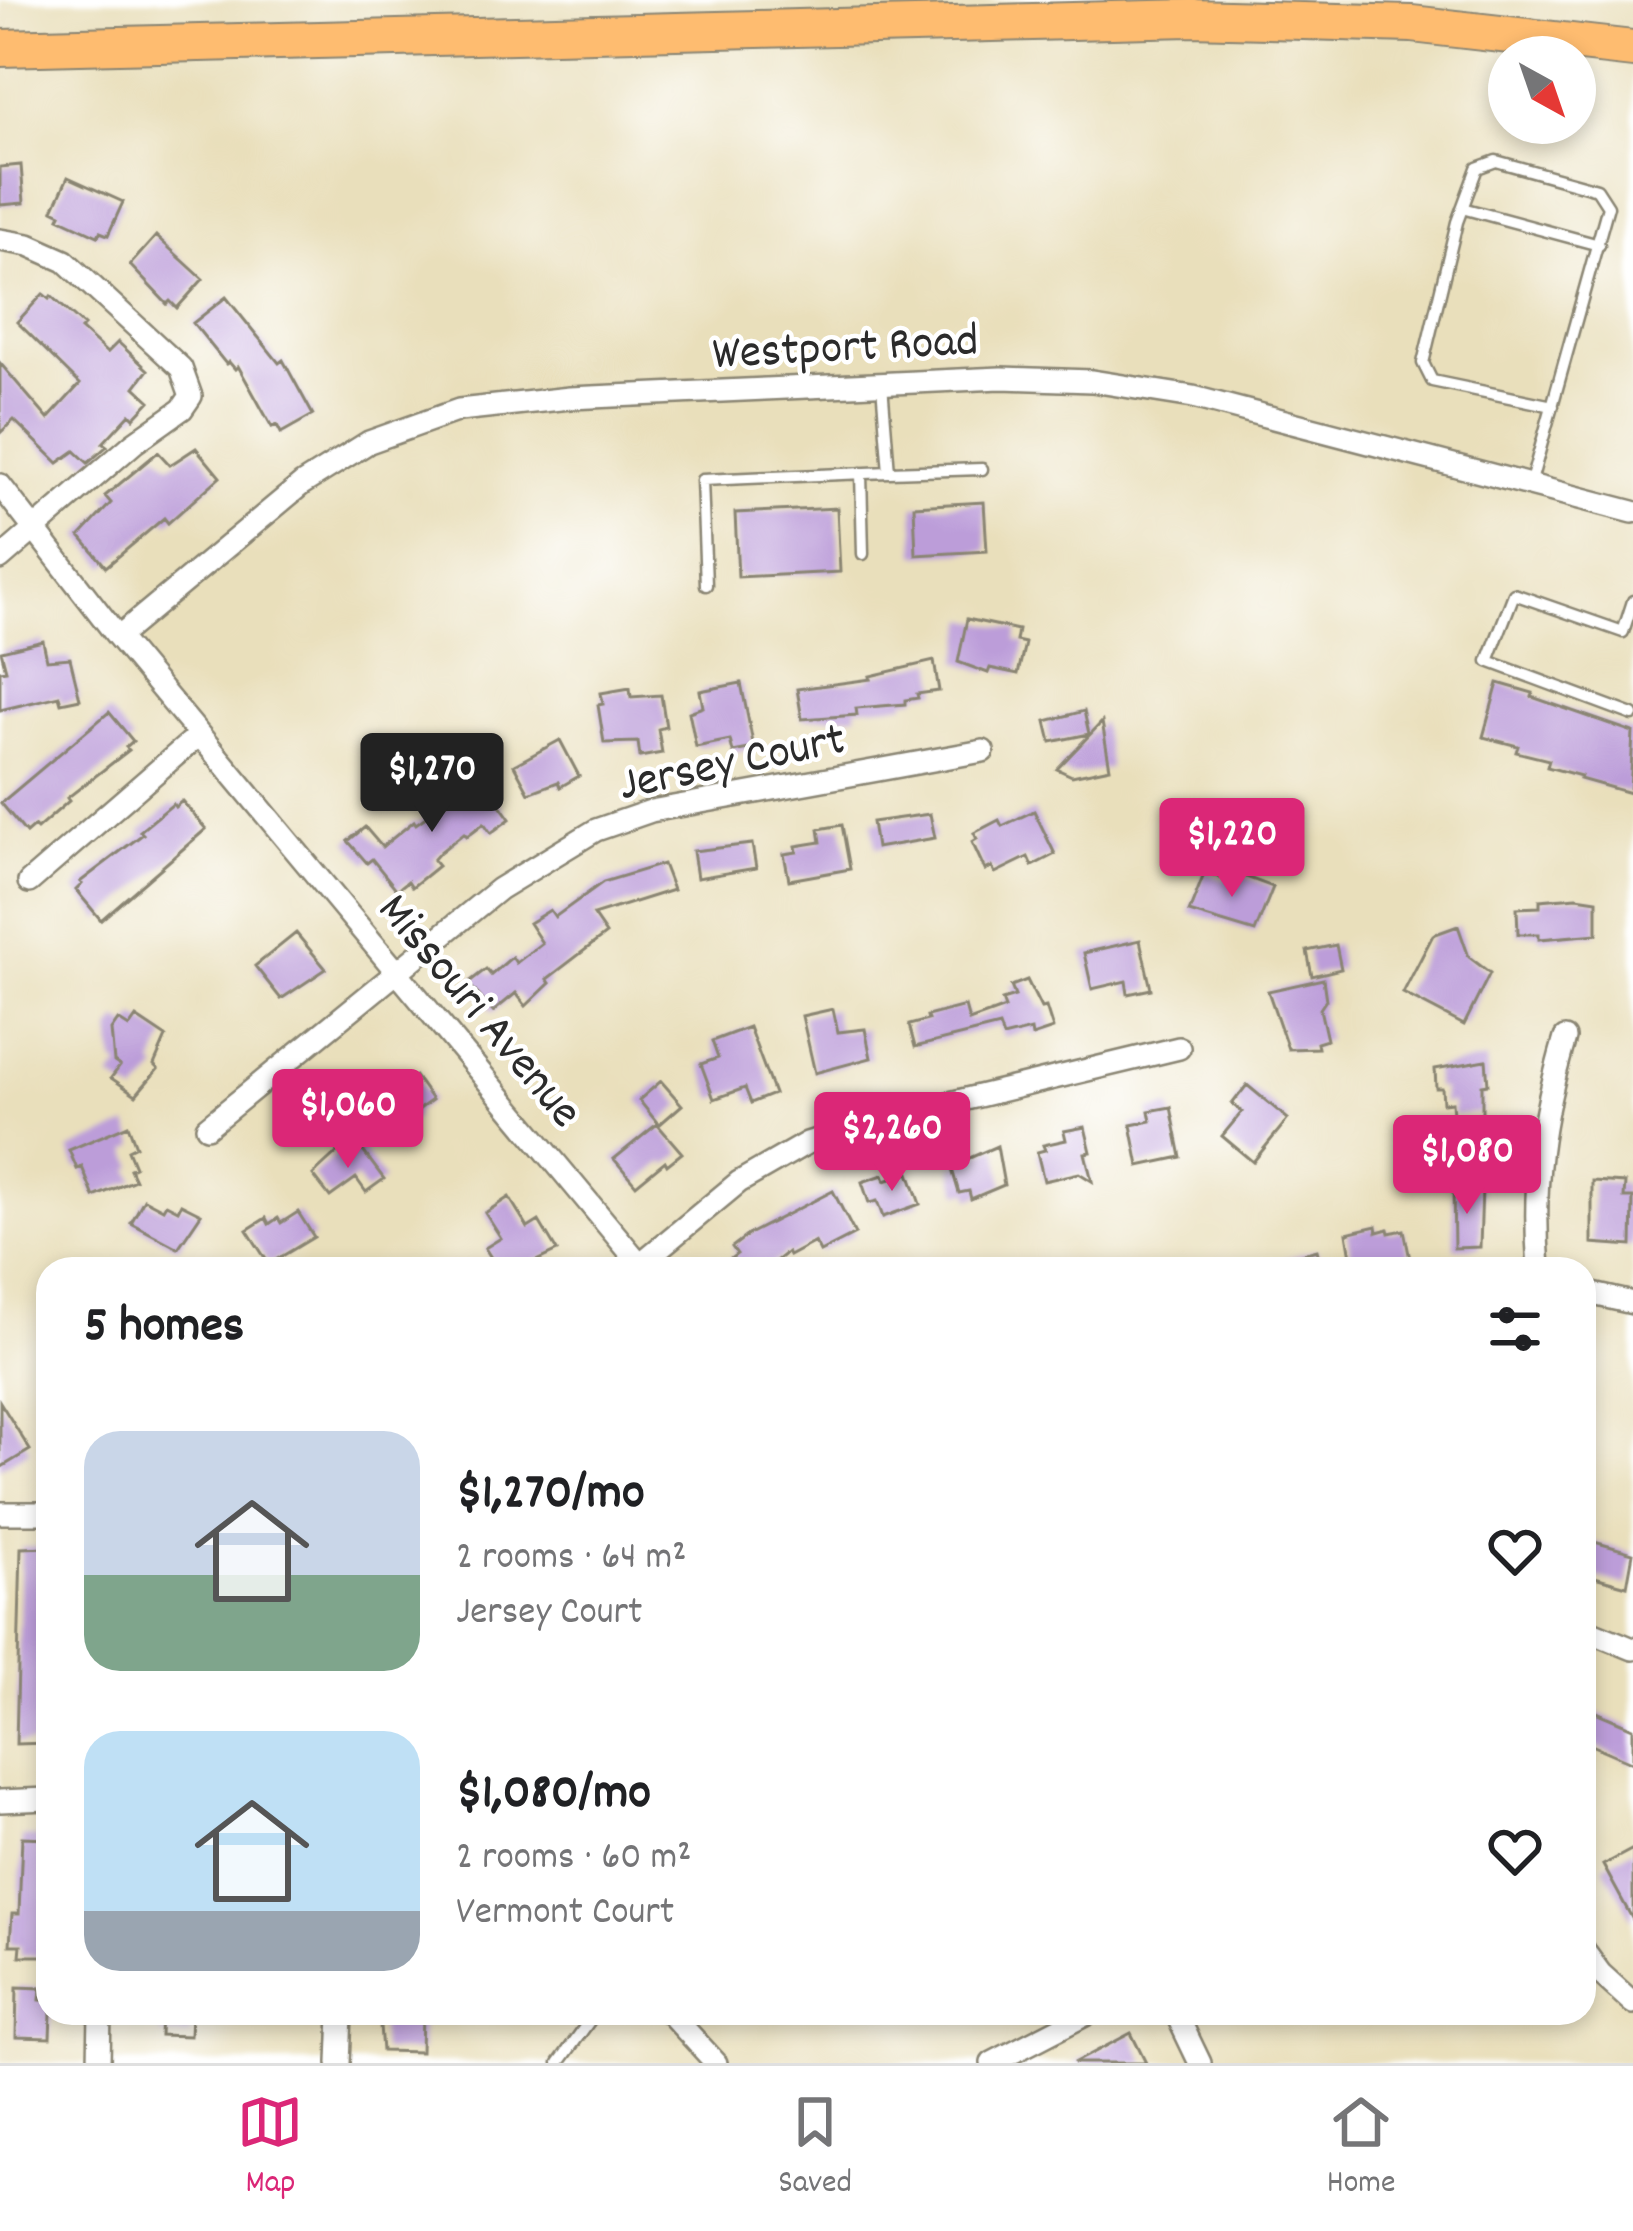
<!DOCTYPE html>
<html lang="en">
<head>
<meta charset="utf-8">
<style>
  :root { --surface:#fff; --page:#f6f6f6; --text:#202124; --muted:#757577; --line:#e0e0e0; --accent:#db2777 }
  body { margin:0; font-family:Dekko,sans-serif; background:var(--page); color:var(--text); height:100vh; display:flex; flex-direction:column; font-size:45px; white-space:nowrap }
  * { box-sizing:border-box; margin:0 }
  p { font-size:39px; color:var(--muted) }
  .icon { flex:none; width:66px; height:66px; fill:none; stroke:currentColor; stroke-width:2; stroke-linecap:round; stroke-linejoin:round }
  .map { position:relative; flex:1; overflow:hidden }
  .side { position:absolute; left:36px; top:1257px; width:1560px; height:768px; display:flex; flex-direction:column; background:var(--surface); border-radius:36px; box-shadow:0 6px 18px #0003 }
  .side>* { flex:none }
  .needle { width:78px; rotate:140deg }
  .buttons { position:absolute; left:1488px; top:36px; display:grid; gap:24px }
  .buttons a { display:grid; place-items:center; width:108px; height:108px; border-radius:50%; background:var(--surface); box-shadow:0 6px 18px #0003; font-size:60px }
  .price { position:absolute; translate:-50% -102px; padding:0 27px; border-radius:12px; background:var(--accent); color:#fff; font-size:39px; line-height:78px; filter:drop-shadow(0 3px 6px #0008) }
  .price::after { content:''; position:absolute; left:50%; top:72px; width:36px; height:27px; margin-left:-18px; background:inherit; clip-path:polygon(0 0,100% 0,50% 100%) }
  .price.selected { background:#222; color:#fff }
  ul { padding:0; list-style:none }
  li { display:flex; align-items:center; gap:36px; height:300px; padding:0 48px }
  li span { display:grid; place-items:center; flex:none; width:336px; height:240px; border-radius:36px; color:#555 }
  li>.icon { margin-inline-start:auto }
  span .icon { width:144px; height:144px; fill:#fffc; stroke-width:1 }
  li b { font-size:51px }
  h2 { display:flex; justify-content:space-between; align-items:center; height:144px; padding:0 48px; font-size:51px }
  .dock { display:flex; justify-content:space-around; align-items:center; height:168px; border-top:3px solid var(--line); background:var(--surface); font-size:33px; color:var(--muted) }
  .dock a { display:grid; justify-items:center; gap:6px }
  .dock .selected { color:var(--accent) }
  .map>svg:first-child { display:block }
  .building { fill:#bc9dd9 }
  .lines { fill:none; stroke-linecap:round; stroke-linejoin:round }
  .lane-casing { stroke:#8a8573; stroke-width:15 }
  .street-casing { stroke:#8a8573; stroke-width:26 }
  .highway-casing { stroke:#8a8573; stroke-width:40 }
  .lane { stroke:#fff; stroke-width:10 }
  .street { stroke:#fff; stroke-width:21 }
  .highway { stroke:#febc70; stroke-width:36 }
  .labels { text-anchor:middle; stroke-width:9; stroke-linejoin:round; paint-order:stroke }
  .street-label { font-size:48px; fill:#2b2b2b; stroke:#fff }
</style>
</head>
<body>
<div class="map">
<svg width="1633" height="2063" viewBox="0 0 1633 2063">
  <rect width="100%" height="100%" fill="#fff"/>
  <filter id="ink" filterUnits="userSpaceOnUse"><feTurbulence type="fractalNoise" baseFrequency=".00833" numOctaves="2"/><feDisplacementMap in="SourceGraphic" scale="24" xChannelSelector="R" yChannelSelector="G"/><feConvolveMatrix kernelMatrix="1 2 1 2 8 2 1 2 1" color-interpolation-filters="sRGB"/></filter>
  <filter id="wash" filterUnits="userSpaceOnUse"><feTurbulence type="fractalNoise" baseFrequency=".004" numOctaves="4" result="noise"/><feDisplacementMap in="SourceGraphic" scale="48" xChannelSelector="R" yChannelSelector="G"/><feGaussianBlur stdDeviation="2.7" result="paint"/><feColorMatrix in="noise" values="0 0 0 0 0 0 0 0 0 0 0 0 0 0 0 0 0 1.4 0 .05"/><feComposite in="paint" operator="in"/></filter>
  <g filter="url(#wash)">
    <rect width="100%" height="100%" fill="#e9dfbb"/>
    <g id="blocks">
      <!-- building -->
      <path class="building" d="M21,165L24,203L0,205V167Z
        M68,177L123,202L108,235L100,232L98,236L59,218L61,214L53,210Z
        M156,236L203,279L177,308L170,301L167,304L130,265Z
        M43,294L49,299L51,296L84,326L81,329L107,353L118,342L148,370L135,387L150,401L134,418L130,414L103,443L107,446L88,463L75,451L58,463L14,420L0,433V363L48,419L80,384L17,322Z
        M226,297L279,363L283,360L313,415L281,433L277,425L272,427L238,366L235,369L229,362L226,364L193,323Z
        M196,448L220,477L168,523L164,518L106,567L80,536L111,503L105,496L158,452L170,465Z
        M984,502L987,551L916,555L914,506Z
        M837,508L840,572L738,577L735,513Z
        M967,619L1018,630L1016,641L1025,643L1018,674L990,668L988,673L958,662Z
        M43,641L47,660L70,658L80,699L61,703L59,696L0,710V671L6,670L1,651Z
        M934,661L939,691L917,694L918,698L905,700V704L856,708L857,715L802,719L797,689L871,679L870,676Z
        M741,683L754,748L733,752L730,740L696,747L689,712L703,707L700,691Z
        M1498,683L1533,693L1532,697L1633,732L1630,793L1580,779L1581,776L1547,767L1549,760L1516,752L1518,746L1483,737Z
        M630,688L631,697L661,695L666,727L658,729L662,753L640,757L638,742L604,743L598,705L603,704L601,693Z
        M1084,711L1089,734L1051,742L1046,721Z
        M109,712L133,741L126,747L129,750L67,798L69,801L37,829L34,826L26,833L1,803Z
        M1102,722L1110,768L1072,776L1057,769Z
        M560,740L579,776L560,787L558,782L529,793L514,765Z
        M482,780L510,819L491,833L484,823L467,836L464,833L440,852L433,860L438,866L412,887L408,881L397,890L372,859L367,863L348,841L365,827L382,847L414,821L416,824L447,802L444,797L460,786L462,790Z
        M182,801L206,829L101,920L76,890L82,884L80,882L143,834L140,831L173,804L175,807Z
        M1034,811L1055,854L1032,866L1028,857L995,873L992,867L985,870L972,842L977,839L974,833L999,820L1002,826Z
        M930,814L935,838L876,848L872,822Z
        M842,825L850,869L789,880L784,854L797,852L796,846L821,842L819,829Z
        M752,844L756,868L697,878L693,851Z
        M663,864L673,890L593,915L606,934L547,979L550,983L526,1006L516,993L493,1012L468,983L486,969L491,975L512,957L516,963L542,943L529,923L550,910L555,917L603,882Z
        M1230,871L1273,887L1255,932L1189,912L1205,872L1226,880Z
        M1577,897L1597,900V934L1539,939V934H1518L1517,908L1540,907V900Z
        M1458,926L1469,957L1490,973L1464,1025L1403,993L1433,935Z
        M296,933L326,969L281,999L255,966Z
        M1140,940L1151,989L1128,994L1126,981L1092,989L1084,953Z
        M1336,945L1341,969L1312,976L1307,951Z
        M1323,979L1326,1000L1320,1009L1327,1040L1317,1043L1318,1048L1288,1049L1268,991Z
        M1027,980L1041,1008L1046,1007L1053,1029L1032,1036L1031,1030L1003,1037L999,1026L915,1047L909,1025L928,1020L927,1016L965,1006L969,1021L1005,1008L1002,1000L1015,996L1011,986Z
        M833,1009L838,1032L865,1029L871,1058L815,1073L802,1016Z
        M136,1017L166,1037L154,1065L158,1069L136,1095L111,1078L120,1066L114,1062L111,1030L118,1020L129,1027Z
        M749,1027L774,1094L751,1103L745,1088L714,1099L701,1064L718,1058L712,1041Z
        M1486,1060L1488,1084L1482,1085V1113L1453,1115L1452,1102L1443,1103L1442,1088H1436L1435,1069Z
        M415,1076L432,1100L414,1113L417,1117L385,1135L372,1116L388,1104L384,1099Z
        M661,1081L682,1105L659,1125L639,1100Z
        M1247,1085L1288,1119L1253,1162L1222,1136L1242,1112L1232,1104Z
        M1171,1107L1181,1157L1139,1166L1131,1125L1151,1121L1149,1111Z
        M657,1124L682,1153L667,1165L665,1161L636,1185L614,1159Z
        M128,1125L136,1146L128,1150L135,1167L130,1169L135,1180L94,1197L82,1167L77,1169L69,1150Z
        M1085,1127L1091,1152L1085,1153L1092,1181L1079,1173L1044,1181L1037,1152L1045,1150L1043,1145L1066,1140L1064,1131Z
        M357,1143L384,1179L366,1192L356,1178L330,1197L313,1175L340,1150L343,1154Z
        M997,1146L1004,1185L971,1199L969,1191L959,1193L951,1166Z
        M909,1173L920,1204L883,1217L877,1201L869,1203L862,1182L883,1175L885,1181Z
        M1592,1181L1625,1183L1624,1198H1633L1632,1246L1592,1243Z
        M1453,1188H1482L1480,1247L1454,1248Z
        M833,1191L855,1234L820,1252L815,1242L789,1256L787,1252L766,1269H717L737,1254L732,1247L749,1234Z
        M509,1197L528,1228L539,1221L557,1251L519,1269H498L485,1248L501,1238L485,1213Z
        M144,1199L163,1209L166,1204L178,1210L181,1204L201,1214L178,1248L131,1223Z
        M298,1212L314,1237L269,1264L247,1230L266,1218L269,1224L278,1218L281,1223Z
        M1376,1226L1377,1232L1388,1229L1389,1233L1404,1230L1410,1259L1380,1266L1381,1269H1353L1347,1233Z
        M1317,1250L1322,1269H1264L1263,1264Z
        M0,1402L30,1450L0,1468Z
        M1584,1539L1633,1553L1627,1586L1584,1574Z
        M48,1547V1743L16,1744L21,1548Z
        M1584,1707L1633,1728V1763L1584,1742Z
        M22,1837L48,1838V1956H20L21,1945H10L12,1914H19Z
        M1633,1849V1920L1603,1865Z
        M17,1987L41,1988L40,2000L48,2001L51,2013L50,2038L16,2037Z
        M161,2013H191L190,2036L160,2035Z
        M379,2013H422L421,2052L382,2051Z
        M1131,2033L1146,2063H1074Z"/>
    </g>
  </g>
  <g filter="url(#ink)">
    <use href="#blocks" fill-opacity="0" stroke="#8a8573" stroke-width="3"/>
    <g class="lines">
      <defs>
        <path id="lane" d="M1462,208L1599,245
          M889,472L982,469
          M861,473L863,554
          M1530,485L1608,206L1597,189L1496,161L1477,168L1457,222L1423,363L1432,381L1553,406
          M706,585L702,480L889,472L882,384
          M1633,601L1623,632L1514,594L1488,661L1633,715
          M559,2063L595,2013"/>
        <path id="street" d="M0,240L29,245L65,261L181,368L191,396L182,409L134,443L0,559
          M0,485L118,637L644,1269
          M118,637L302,484L369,442L459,410L570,398L1001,378L1092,381L1193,397L1633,512
          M29,882L199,735
          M207,1127L499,889L596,830L651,811L983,751
          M634,1269L739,1182L807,1143L887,1118L1179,1048
          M1539,1269C1532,1183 1541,1120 1565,1038
          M1584,1292L1633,1303
          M0,1513H48
          M1584,1629L1633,1649
          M0,1801L48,1799
          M1584,1951L1600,1973L1633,2003
          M670,2013L716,2063
          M1176,2013L1200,2063
          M99,2063L100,2013
          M339,2063L341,2013
          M992,2063L1089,2013"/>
        <path id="highway" d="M0,48L1191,18L1412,24L1633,49"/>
      </defs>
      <!-- lane casing -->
      <use href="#lane" class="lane-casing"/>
      <!-- street casing -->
      <use href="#street" class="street-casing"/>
      <!-- highway casing -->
      <use href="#highway" class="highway-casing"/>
      <!-- lane -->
      <use href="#lane" class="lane"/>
      <!-- street -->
      <use href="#street" class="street"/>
      <!-- highway -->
      <use href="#highway" class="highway"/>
    </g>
  </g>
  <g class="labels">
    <!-- street labels -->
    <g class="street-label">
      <text transform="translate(845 343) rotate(-3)" y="17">Westport Road</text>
      <text transform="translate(731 758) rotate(-12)" y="17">Jersey Court</text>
      <text transform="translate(483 1008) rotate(50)" y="17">Missouri Avenue</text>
    </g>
  </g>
</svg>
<div class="buttons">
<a><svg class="needle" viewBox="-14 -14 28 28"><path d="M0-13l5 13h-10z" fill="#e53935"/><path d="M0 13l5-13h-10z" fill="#757577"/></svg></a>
</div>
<b class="price selected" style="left:432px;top:835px">$1,270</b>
<b class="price" style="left:1232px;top:900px">$1,220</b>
<b class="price" style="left:348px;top:1171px">$1,060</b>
<b class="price" style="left:892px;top:1194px">$2,260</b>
<b class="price" style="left:1467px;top:1217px">$1,080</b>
<section class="side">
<h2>5 homes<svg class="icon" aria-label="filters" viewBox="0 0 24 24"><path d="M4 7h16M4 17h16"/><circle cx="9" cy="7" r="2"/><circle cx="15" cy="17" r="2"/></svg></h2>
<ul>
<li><span style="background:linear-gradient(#c9d6e8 60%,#7fa58c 0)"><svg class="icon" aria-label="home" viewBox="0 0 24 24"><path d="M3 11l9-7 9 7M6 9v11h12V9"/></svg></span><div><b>$1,270/mo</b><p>2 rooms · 64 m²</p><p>Jersey Court</p></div><svg class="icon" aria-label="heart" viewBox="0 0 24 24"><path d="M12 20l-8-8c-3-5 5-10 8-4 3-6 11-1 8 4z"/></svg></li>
<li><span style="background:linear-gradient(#bfe0f5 75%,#9aa5b1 0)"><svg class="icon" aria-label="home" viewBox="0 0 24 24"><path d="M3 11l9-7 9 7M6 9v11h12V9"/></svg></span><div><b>$1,080/mo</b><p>2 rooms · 60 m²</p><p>Vermont Court</p></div><svg class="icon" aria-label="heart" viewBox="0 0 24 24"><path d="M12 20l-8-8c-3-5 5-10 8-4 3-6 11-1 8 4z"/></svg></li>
</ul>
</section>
</div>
<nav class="dock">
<a class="selected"><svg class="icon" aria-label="map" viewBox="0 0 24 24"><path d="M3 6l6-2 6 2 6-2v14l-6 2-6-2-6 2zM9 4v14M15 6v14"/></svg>Map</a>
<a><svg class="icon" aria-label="saved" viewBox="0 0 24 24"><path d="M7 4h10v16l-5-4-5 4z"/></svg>Saved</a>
<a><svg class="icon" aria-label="home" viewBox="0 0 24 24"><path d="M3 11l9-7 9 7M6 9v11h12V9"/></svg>Home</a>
</nav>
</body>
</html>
